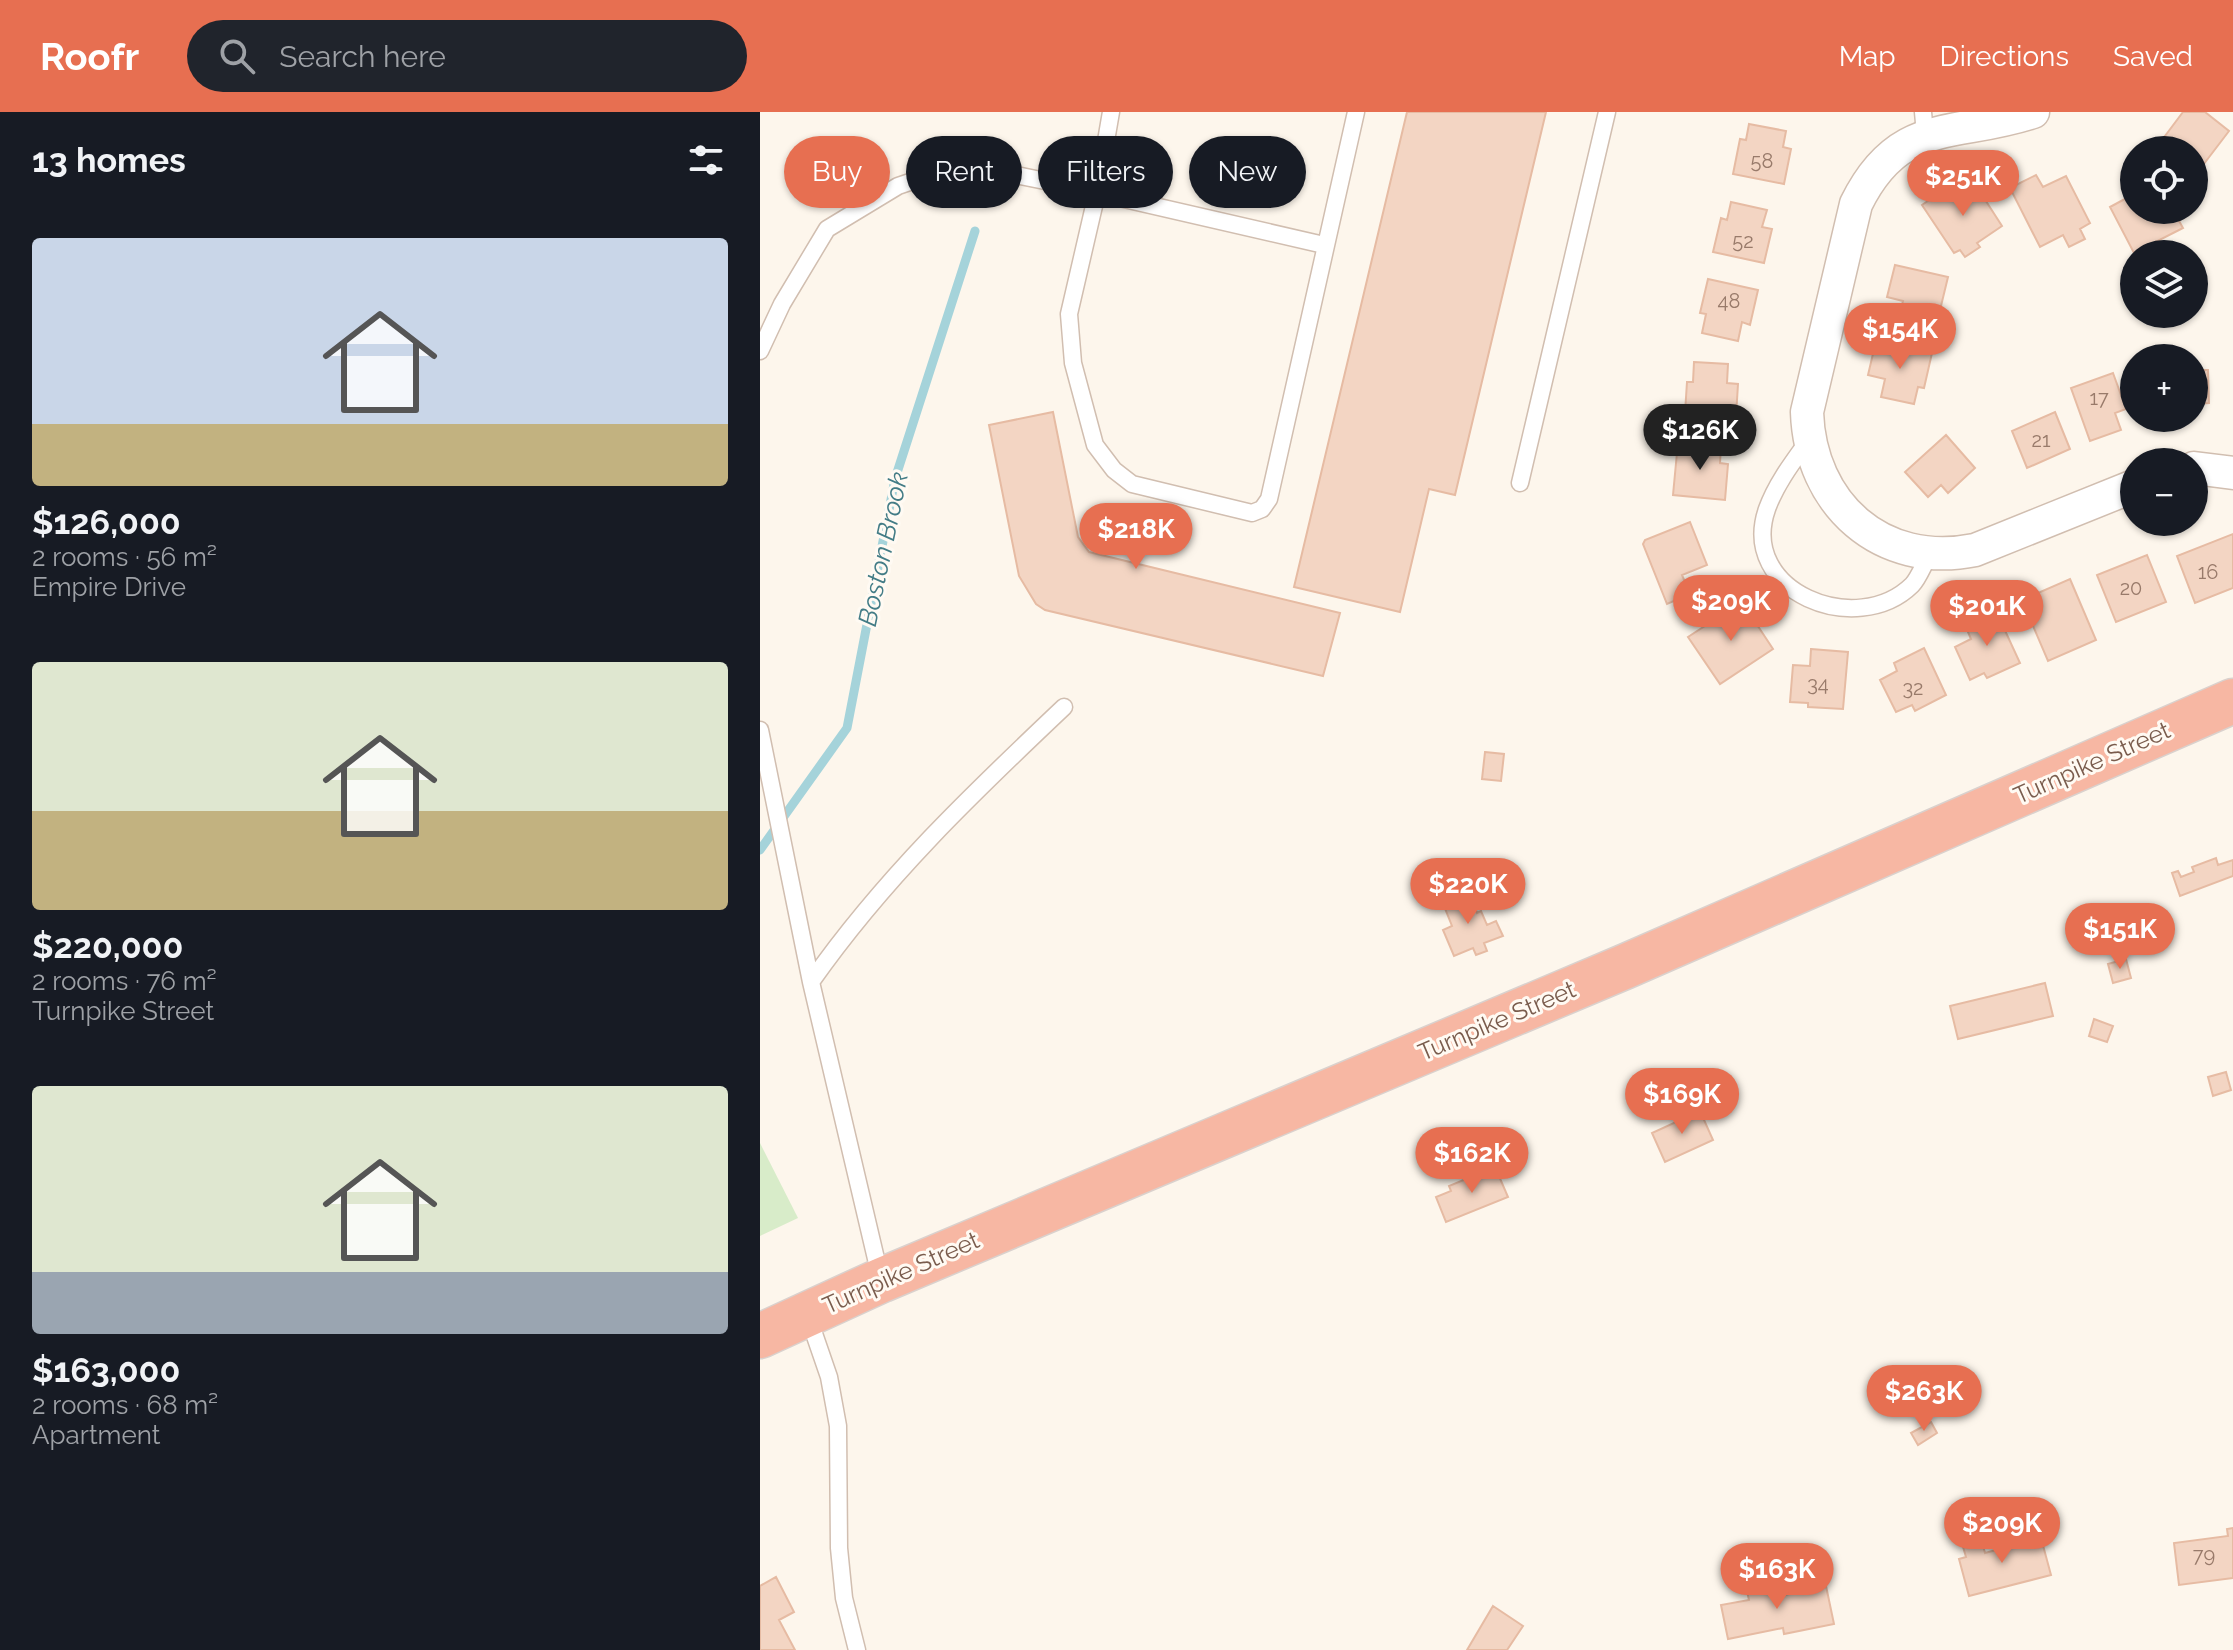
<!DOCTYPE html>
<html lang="en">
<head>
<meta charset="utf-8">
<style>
  :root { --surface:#171b24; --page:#20242c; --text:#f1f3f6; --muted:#9ea1a6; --accent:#e76f51 }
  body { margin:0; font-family:Raleway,sans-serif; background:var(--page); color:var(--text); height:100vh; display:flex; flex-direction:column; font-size:30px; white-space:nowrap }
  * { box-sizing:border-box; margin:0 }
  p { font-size:26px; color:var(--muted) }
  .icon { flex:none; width:44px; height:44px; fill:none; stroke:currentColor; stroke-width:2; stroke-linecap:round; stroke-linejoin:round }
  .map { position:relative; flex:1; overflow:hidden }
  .sheet { display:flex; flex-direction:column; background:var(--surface); width:760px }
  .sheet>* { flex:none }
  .guide { position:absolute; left:24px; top:24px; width:760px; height:72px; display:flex; gap:16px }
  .tools { position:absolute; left:1360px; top:24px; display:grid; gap:16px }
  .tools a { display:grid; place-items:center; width:88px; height:88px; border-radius:50%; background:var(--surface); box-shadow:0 2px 6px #0004; font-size:40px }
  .price { position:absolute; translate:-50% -68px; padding:0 18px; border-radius:28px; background:var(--accent); color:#fff; font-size:26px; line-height:52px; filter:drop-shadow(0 2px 4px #0008) }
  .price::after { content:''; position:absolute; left:50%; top:48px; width:24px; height:18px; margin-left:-12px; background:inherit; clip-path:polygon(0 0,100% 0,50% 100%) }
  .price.on { background:#222; color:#fff }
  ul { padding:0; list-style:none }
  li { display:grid; align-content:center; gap:16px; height:424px; padding:0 32px }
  li span { display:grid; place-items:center; height:248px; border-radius:8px; color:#555 }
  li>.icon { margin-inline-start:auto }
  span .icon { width:144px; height:144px; fill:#fffc; stroke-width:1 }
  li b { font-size:34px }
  h2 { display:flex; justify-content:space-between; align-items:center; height:96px; padding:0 32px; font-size:34px }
  .chip { padding:0 28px; border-radius:36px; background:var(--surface); box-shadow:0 2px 6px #0004; font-size:28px; line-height:72px }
  .chip.on { background:var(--accent); color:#fff }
  header { display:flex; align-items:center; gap:48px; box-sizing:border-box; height:112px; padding:0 40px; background:var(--accent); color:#fff }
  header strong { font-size:38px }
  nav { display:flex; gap:44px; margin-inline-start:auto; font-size:28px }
  .search { width:560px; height:72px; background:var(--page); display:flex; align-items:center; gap:20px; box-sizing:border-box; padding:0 28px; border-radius:44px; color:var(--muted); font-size:30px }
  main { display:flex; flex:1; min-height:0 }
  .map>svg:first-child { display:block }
  .green { fill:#d8ecc9 }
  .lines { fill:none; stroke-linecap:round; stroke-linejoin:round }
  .stream { stroke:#a5d3da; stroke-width:9 }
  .building { fill:#f3d5c3; stroke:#e6bba3; stroke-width:2 }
  .lane-casing { stroke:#d1beb0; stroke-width:19 }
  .street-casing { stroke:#d1beb0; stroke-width:35 }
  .highway-casing { stroke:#dad1cd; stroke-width:47 }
  .lane { stroke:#fff; stroke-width:16 }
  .street { stroke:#fff; stroke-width:32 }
  .highway { stroke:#f7b7a3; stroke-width:44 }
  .labels { text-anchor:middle; stroke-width:6; stroke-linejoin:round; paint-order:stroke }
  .number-label { font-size:20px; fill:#987a6a }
  .street-label { font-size:24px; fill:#7a5c4d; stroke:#fffaf3 }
  .water-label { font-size:26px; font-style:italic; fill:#437c86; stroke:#fffaf3 }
</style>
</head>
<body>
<header>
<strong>Roofr</strong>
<div class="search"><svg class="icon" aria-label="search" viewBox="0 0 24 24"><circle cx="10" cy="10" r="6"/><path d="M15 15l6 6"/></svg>Search here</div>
<nav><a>Map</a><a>Directions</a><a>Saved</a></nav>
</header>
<main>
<section class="sheet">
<h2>13 homes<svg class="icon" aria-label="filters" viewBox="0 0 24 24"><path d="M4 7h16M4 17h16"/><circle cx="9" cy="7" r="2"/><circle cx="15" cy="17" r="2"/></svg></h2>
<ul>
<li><span style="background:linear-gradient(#c9d6e8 75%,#c2b280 0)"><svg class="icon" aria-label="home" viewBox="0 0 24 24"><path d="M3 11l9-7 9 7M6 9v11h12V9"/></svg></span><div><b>$126,000</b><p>2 rooms · 56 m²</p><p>Empire Drive</p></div></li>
<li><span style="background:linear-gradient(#dfe7d0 60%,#c2b280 0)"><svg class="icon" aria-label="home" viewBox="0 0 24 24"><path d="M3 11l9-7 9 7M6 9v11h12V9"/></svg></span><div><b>$220,000</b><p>2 rooms · 76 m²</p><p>Turnpike Street</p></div></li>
<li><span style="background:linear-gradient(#dfe7d0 75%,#9aa5b1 0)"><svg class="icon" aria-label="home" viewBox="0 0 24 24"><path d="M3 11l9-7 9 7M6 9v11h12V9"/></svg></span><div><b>$163,000</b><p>2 rooms · 68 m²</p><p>Apartment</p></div></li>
</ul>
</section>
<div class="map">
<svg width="1473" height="1538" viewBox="0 0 1473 1538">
  <rect width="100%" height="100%" fill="#fdf6ec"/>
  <!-- green -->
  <path class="green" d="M0,1031L38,1106L0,1124Z"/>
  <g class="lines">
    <!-- stream -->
    <path class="stream" d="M0,738L87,616L135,367L215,119"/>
  </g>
  <!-- building -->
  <path class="building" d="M647,0H786L695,383L669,377L640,500L534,475Z
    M1423,0H1445L1469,19L1437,61L1434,59V38H1407L1399,32Z
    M989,12L1026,19L1023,35L1031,37L1024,72L973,62L980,27L986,28Z
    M1276,63L1283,75L1306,64L1330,111L1320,117L1325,127L1309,135L1303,123L1280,135L1250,76Z
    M1213,69L1242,114L1217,131L1220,135L1205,145L1200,138L1194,141L1162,93L1184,78L1189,85Z
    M1374,82V98H1413L1423,116L1374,141L1350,95Z
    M971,90L1007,98L1002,115L1012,117L1004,151L953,140L961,106L967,108Z
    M1135,153L1188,165L1180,198L1175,197L1170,215L1138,207L1143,189L1127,185Z
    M948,167L998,178L990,213L982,210L978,229L942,221L946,202L940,201Z
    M1116,229L1172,241L1164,276L1158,275L1154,292L1121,285L1125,267L1108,263Z
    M934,250L968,252L967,271L978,272L976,304L925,301L927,270H933Z
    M1434,258H1448L1449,291L1434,292Z
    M1353,261L1366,297L1355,301L1361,318L1330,329L1311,276Z
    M293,300L318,425L329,440L580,501L563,564L285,498L276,492L259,464L229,313Z
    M1295,300L1310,337L1267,356L1252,319Z
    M1186,323L1215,356L1188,381L1181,373L1168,385L1145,360Z
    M918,330L961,334L960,351L968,352L965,388L913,383Z
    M930,410L947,453L922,463L930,482L907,492L883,432L885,428Z
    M1473,422V476L1435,491L1417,444Z
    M1387,443L1406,490L1356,510L1337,463Z
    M1310,467L1336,528L1288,549L1262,488Z
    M982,490L1013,537L960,572L928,525Z
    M1236,499L1260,551L1227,566L1224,561L1210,568L1195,535L1211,527L1205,513Z
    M1164,536L1186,583L1155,599L1152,593L1136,600L1120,568L1137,559L1134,551Z
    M1051,537L1088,540L1083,597L1048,595V591L1030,590L1033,553L1050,554Z
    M725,640L744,642L741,669L722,667Z
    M1456,746L1458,753L1473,748V764L1420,784L1412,761L1418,759L1421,765L1434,760L1432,755Z
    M708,778L717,801L721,799L727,813L736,809L743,824L724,831L727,839L716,843L713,836L694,844L683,818L692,814L682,789Z
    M1366,847L1371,866L1353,871L1348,852Z
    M1285,871L1293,904L1198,927L1190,894Z
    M1334,907L1353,914L1347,930L1329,924Z
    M1466,960L1471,978L1453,984L1448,965Z
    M940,999L953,1028L905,1050L892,1021Z
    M735,1055L748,1085L686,1110L676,1085L691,1079L689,1074Z
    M1171,1310L1177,1321L1158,1333L1151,1321Z
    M1473,1416V1466L1419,1473L1414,1431L1468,1424L1467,1417Z
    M1220,1423L1225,1441L1281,1426L1291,1463L1209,1484L1199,1447L1206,1445L1201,1428Z
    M16,1465L34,1500L19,1508L35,1538H0V1474Z
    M1012,1469L1016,1485L1066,1474L1074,1512L1024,1522L1023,1516L968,1527L961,1493L989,1488L986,1475Z
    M733,1494L763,1514L747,1538H707Z"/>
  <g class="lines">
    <defs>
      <path id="lane" d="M351,0L337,81L309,202L313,251L335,333L354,358L372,372L492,401L502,397L509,387L596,0
        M1163,0L1165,22
        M0,239L22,192L67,117L138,74L182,59L232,58L290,70L564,133
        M1048,329C1032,351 1016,372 1007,397C978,480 1097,527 1152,473C1159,466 1164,451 1170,442
        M760,371L847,0
        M0,618L51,870C123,767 213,681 304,595
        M51,870L121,1168
        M48,1204L69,1265L78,1314L79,1436L84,1486L97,1538"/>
      <path id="street" d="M1273,0C1195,26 1139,4 1096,92L1047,300C1050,392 1121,457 1215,438L1374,374
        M1434,356L1473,361"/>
      <path id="highway" d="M0,1224L122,1168L864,855L1473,589"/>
    </defs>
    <!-- lane casing -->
    <use href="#lane" class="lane-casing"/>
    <!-- street casing -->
    <use href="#street" class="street-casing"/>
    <!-- highway casing -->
    <use href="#highway" class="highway-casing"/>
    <!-- lane -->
    <use href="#lane" class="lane"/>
    <!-- street -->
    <use href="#street" class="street"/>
    <!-- highway -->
    <use href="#highway" class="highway"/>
  </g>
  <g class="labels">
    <!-- number labels -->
    <g class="number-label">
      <text x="1002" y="56">58</text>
      <text x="983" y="136">52</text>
      <text x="969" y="196">48</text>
      <text x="1339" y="293">17</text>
      <text x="1281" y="335">21</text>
      <text x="1448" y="467">16</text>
      <text x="1371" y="483">20</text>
      <text x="1058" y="579">34</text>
      <text x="1153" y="583">32</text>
      <text x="1444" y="1450">79</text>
    </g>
    <!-- street labels -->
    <g class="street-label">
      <text transform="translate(1332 651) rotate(-24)" y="8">Turnpike Street</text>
      <text transform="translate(737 909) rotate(-23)" y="8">Turnpike Street</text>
      <text transform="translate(141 1161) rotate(-24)" y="8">Turnpike Street</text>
    </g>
    <!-- water labels -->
    <g class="water-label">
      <text transform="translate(123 437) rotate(-78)" y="9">Boston Brook</text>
    </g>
  </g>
</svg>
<div class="tools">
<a><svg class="icon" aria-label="locate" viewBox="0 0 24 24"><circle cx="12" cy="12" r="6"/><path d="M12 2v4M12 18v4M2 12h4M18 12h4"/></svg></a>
<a><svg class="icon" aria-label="layers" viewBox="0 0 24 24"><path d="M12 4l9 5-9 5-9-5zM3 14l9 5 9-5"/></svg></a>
<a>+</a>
<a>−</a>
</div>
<b class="price" style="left:1203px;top:106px">$251K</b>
<b class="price" style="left:1140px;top:259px">$154K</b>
<b class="price on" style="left:940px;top:360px">$126K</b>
<b class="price" style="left:376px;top:459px">$218K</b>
<b class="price" style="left:971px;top:531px">$209K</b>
<b class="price" style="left:1227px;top:536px">$201K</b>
<b class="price" style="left:708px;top:814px">$220K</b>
<b class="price" style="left:1360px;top:859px">$151K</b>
<b class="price" style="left:922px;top:1024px">$169K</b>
<b class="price" style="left:712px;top:1083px">$162K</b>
<b class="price" style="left:1164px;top:1321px">$263K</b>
<b class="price" style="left:1242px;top:1453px">$209K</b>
<b class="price" style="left:1017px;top:1499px">$163K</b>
<div class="guide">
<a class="chip on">Buy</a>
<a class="chip">Rent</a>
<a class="chip">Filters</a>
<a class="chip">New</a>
</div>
</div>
</main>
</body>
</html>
